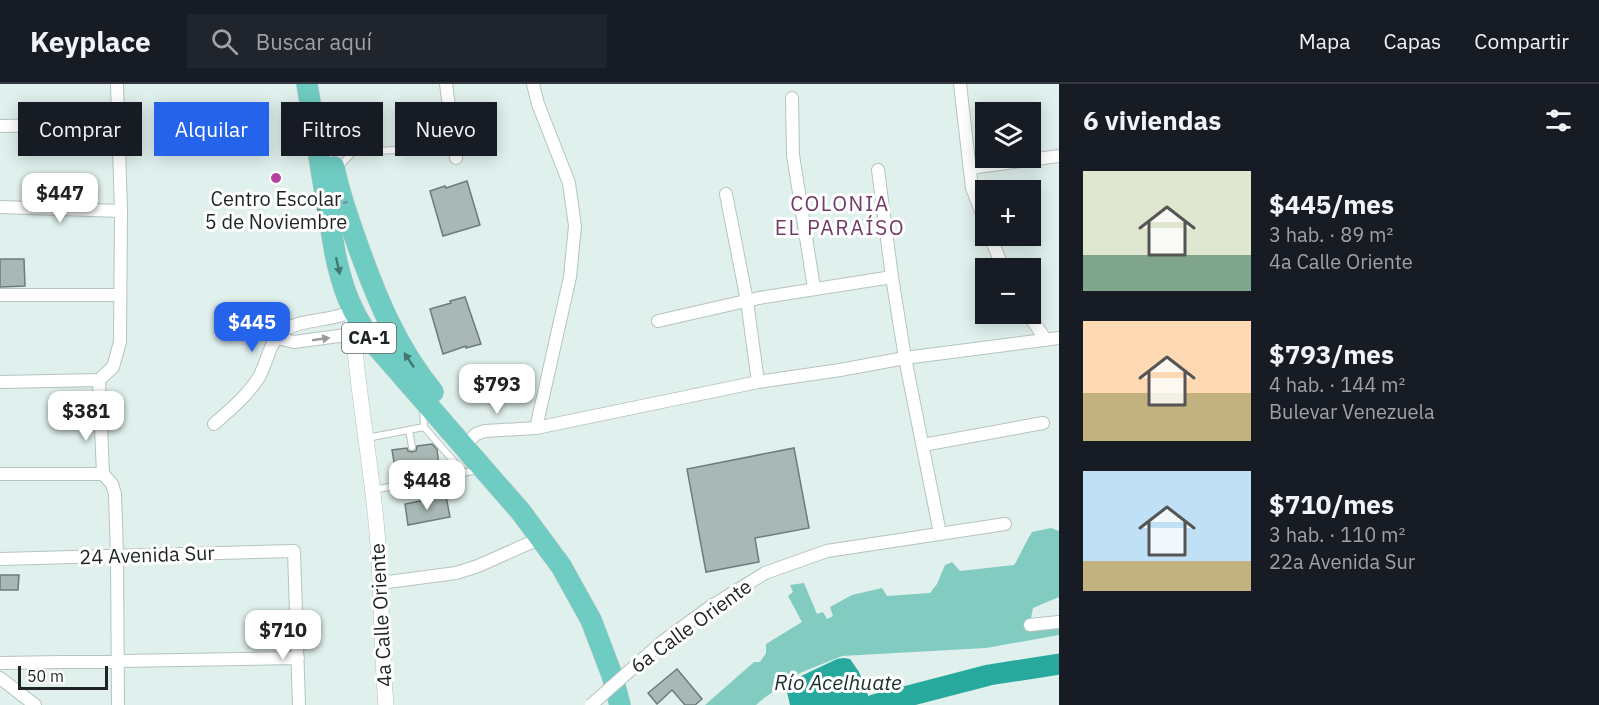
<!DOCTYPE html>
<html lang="es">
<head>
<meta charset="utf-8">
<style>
  :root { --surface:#171b24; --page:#20242c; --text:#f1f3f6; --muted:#9ea1a6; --line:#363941; --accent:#2563eb }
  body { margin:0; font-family:"IBM Plex Sans",sans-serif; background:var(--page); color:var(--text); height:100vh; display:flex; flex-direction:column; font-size:22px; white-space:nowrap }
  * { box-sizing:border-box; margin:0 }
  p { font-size:20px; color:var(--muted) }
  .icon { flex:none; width:33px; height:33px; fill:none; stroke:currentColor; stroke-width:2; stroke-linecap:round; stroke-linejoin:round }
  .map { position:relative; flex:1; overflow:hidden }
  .details { display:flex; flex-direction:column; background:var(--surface); width:540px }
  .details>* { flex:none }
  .banner { position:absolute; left:18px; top:18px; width:570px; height:54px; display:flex; gap:12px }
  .fabs { position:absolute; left:975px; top:18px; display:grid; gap:12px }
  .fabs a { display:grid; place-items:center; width:66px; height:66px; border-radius:0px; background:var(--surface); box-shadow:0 3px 15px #0003; font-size:30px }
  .scale { position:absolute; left:18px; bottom:15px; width:90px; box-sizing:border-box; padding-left:6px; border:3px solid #1e2423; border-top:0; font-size:16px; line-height:21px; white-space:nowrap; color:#1e2423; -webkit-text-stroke:4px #fff; paint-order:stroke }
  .price { position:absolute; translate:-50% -51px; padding:0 14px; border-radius:12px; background:#fff; color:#222; font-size:20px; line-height:39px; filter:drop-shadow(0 2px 3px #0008) }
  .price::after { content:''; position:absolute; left:50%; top:36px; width:18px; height:14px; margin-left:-9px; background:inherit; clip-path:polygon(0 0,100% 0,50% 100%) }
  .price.selected { background:var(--accent); color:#fff }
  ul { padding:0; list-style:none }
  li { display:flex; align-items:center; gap:18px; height:150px; padding:0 24px }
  li span { display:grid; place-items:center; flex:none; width:168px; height:120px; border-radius:0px; color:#555 }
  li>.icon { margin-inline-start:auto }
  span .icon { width:72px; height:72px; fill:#fffc; stroke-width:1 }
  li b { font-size:26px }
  h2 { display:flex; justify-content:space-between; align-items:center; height:72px; padding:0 24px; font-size:26px }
  .tag { padding:0 21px; border-radius:0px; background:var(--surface); box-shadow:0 3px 15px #0003; font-size:21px; line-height:54px }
  .tag.selected { background:var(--accent); color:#fff }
  header { display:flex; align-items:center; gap:36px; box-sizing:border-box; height:84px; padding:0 30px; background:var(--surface); border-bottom:2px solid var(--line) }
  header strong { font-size:28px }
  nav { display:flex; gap:33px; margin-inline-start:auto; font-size:21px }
  .search { width:420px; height:54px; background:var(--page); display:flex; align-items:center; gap:15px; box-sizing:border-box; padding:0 21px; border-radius:0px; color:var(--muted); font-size:22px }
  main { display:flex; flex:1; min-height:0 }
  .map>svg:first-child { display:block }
  .green { fill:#82cbc1 }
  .water { fill:#27a99d }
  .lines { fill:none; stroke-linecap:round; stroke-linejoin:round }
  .river { stroke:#27a99d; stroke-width:21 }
  .building { fill:#a9b8b5; stroke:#6d7b79; stroke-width:1.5 }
  .service-casing { stroke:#b5c3c1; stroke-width:8 }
  .minor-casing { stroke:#b5c3c1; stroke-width:14 }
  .tertiary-casing { stroke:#b5c3c1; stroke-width:16 }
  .trunk-casing { stroke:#c9caca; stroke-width:22 }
  .service { stroke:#fff; stroke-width:6 }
  .minor { stroke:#fff; stroke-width:12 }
  .tertiary { stroke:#fff; stroke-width:15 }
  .trunk { stroke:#6fccc2; stroke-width:21 }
  .minor-bridge-casing { stroke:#b5c3c1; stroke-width:14; stroke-linecap:butt }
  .path-bridge { stroke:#7e8987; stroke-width:2; stroke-dasharray:4.5 4.5; stroke-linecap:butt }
  .minor-bridge { stroke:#fff; stroke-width:12 }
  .oneway { fill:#467872 }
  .oneway2 { fill:#9a9c9c }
  .poi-dot { fill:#b2429e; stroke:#fff; stroke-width:2 }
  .labels { text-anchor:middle; stroke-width:6; stroke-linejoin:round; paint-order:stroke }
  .shield { fill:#fff; stroke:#626665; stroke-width:1.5 }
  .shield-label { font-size:18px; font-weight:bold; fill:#1e2423 }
  .poi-label { font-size:20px; fill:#1e2423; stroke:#fff }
  .street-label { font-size:20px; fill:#1e2423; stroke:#fff }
  .neighbourhood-label { font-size:21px; letter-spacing:1.5px; fill:#733a67; stroke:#fff }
  .water-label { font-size:21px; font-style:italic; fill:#192f2c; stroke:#fff }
</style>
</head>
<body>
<header>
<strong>Keyplace</strong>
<div class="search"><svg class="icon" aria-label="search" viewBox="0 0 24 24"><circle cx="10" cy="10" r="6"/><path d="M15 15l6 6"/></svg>Buscar aquí</div>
<nav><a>Mapa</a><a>Capas</a><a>Compartir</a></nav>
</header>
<main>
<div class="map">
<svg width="1059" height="621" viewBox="0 0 1059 621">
  <rect width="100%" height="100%" fill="#e0f0ed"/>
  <!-- green -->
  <path class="green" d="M1051,444L1059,447V513L1033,524L1029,545L1059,544V551L986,564L842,572L800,589L764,614L756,621H705L754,578H760L766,569V560L802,538L788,512L793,508L790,501L804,499L817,530L823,528L827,535L833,532L830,523L852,511L882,504L887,512L930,509L937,500L945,481L952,478L960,487L1014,481C1021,470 1025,459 1032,448Z"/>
  <!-- water -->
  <path class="water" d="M844,574L850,575L859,588L869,614L886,618L882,621H790L787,608L797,594L837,575Z"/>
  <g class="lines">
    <!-- river -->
    <path class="river" d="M874,621L989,591L1059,580"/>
  </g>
  <!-- building -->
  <path class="building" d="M467,97L480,141L443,152L430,107L445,102L446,104Z
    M0,175H24L25,202L0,203Z
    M465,213L481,260L466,264V262L443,270L430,225L451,219L450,217Z
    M432,360L437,365L439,383L421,386L420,383L416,382L412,384L411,388L396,390L392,366L407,364L408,367L412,368L416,367L417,362Z
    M794,364L809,444L755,454L759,478L706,488L687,385Z
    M446,412L450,433L408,441L405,420Z
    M0,491H19L18,506H0Z
    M677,585L702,615L695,621H685L672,606L657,620L648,609Z"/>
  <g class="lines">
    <defs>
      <path id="service" d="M328,50L340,62L353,68L417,65
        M339,83L353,68
        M423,326L424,343L464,389
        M409,346L412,363
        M367,354L424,343
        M416,387L418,397
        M373,406L478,386"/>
      <path id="minor" d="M117,0L121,127L120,258L113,283L99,296L103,390L112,400L115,410L117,471L118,621
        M446,0L456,74
        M533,0L538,20L569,99L575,142L570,193L536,344
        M960,0L972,104L986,140
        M792,14L793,71L814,204
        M0,42L119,40
        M970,84L1059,72
        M878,86L892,193L905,274L940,449
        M726,110L747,217L758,298
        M0,123L121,127
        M990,152L1003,184
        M0,211H119
        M1028,230L1046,256
        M658,237L759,214L892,193
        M277,254L294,258L361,249
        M0,298L99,296
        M214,340C231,325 247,312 259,293C268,277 269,256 286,245C305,234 331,238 352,227
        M472,354L476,350L485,347L536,344L758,298L840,286L905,274L1059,254
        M923,361L1043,339
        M0,390H103
        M0,475L294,467L299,621
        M380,499L456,489L478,482L541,454
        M1030,541L1059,538
        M662,558L710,523L765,489L827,467L1005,440
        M0,579L298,574
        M0,594L35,621"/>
      <path id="tertiary" d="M352,230C356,303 371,375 377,448C382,505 381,563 386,621"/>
      <path id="trunk" d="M307,0L335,169C342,203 351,228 372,257L521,428L561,482L591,536L612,591L620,621
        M334,83C339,110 349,136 358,162C377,215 397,264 433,308"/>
    </defs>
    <!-- service casing -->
    <use href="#service" class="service-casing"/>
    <!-- minor casing -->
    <use href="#minor" class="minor-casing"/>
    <!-- tertiary casing -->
    <use href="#tertiary" class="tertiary-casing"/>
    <!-- trunk casing -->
    <use href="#trunk" class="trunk-casing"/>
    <!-- service -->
    <use href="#service" class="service"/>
    <!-- minor -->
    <use href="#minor" class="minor"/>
    <!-- tertiary -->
    <use href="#tertiary" class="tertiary"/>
    <!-- trunk -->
    <use href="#trunk" class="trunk"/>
    <defs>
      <path id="minor-bridge" d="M591,621L662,558"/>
    </defs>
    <!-- minor-bridge casing -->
    <use href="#minor-bridge" class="minor-bridge-casing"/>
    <!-- path-bridge -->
    <path class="path-bridge" d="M317,126L351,117"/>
    <!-- minor-bridge -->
    <use href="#minor-bridge" class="minor-bridge"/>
  </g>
  <!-- one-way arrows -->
  <defs><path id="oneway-solid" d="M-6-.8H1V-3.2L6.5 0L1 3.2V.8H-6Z" transform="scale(1.5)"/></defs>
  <g class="oneway">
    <use href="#oneway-solid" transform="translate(338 182) rotate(77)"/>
    <use href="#oneway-solid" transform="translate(409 276) rotate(-124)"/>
  </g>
  <use class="oneway2" href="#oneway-solid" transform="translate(321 255) rotate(-8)"/>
  <!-- markers -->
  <circle class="poi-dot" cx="276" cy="94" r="6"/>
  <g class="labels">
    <!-- shield labels -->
    <rect class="shield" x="342" y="239" width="54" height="30" rx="4.5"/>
    <g class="shield-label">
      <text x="369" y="260">CA-1</text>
    </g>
    <!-- poi labels -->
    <g class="poi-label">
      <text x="276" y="122">Centro Escolar<tspan x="276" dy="23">5 de Noviembre</tspan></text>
    </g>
    <!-- street labels -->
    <g class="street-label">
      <text transform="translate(147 471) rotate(-2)" y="7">24 Avenida Sur</text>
      <text transform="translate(381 531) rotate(-93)" y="7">4a Calle Oriente</text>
      <text transform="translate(691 542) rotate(-36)" y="7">6a Calle Oriente</text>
    </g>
    <!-- neighbourhood labels -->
    <g class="neighbourhood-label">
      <text x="840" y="127">COLONIA<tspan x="840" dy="24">EL PARAÍSO</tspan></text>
    </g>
    <!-- water labels -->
    <g class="water-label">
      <text x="838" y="606">Río Acelhuate</text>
    </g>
  </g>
</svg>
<div class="fabs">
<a><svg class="icon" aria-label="layers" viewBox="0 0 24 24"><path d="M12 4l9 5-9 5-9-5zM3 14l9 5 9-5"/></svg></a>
<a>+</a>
<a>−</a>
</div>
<div class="scale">50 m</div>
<b class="price" style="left:60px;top:140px">$447</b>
<b class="price selected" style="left:252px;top:269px">$445</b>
<b class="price" style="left:497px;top:331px">$793</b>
<b class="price" style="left:86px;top:358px">$381</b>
<b class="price" style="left:427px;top:427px">$448</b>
<b class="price" style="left:283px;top:577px">$710</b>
<div class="banner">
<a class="tag">Comprar</a>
<a class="tag selected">Alquilar</a>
<a class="tag">Filtros</a>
<a class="tag">Nuevo</a>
</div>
</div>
<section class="details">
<h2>6 viviendas<svg class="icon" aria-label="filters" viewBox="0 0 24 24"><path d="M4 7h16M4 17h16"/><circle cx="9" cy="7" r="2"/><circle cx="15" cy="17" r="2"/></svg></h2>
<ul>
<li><span style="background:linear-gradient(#dfe7d0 70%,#7fa58c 0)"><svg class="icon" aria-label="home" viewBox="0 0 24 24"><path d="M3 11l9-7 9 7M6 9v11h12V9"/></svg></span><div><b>$445/mes</b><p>3 hab. · 89 m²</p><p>4a Calle Oriente</p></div></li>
<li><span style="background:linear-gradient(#ffd9b3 60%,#c2b280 0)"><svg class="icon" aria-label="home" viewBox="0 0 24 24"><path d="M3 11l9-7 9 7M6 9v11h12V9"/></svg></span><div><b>$793/mes</b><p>4 hab. · 144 m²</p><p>Bulevar Venezuela</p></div></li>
<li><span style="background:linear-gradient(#bfe0f5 75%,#c2b280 0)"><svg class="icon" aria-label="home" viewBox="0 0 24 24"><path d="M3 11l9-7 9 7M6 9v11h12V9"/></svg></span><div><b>$710/mes</b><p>3 hab. · 110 m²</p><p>22a Avenida Sur</p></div></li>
</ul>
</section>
</main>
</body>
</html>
